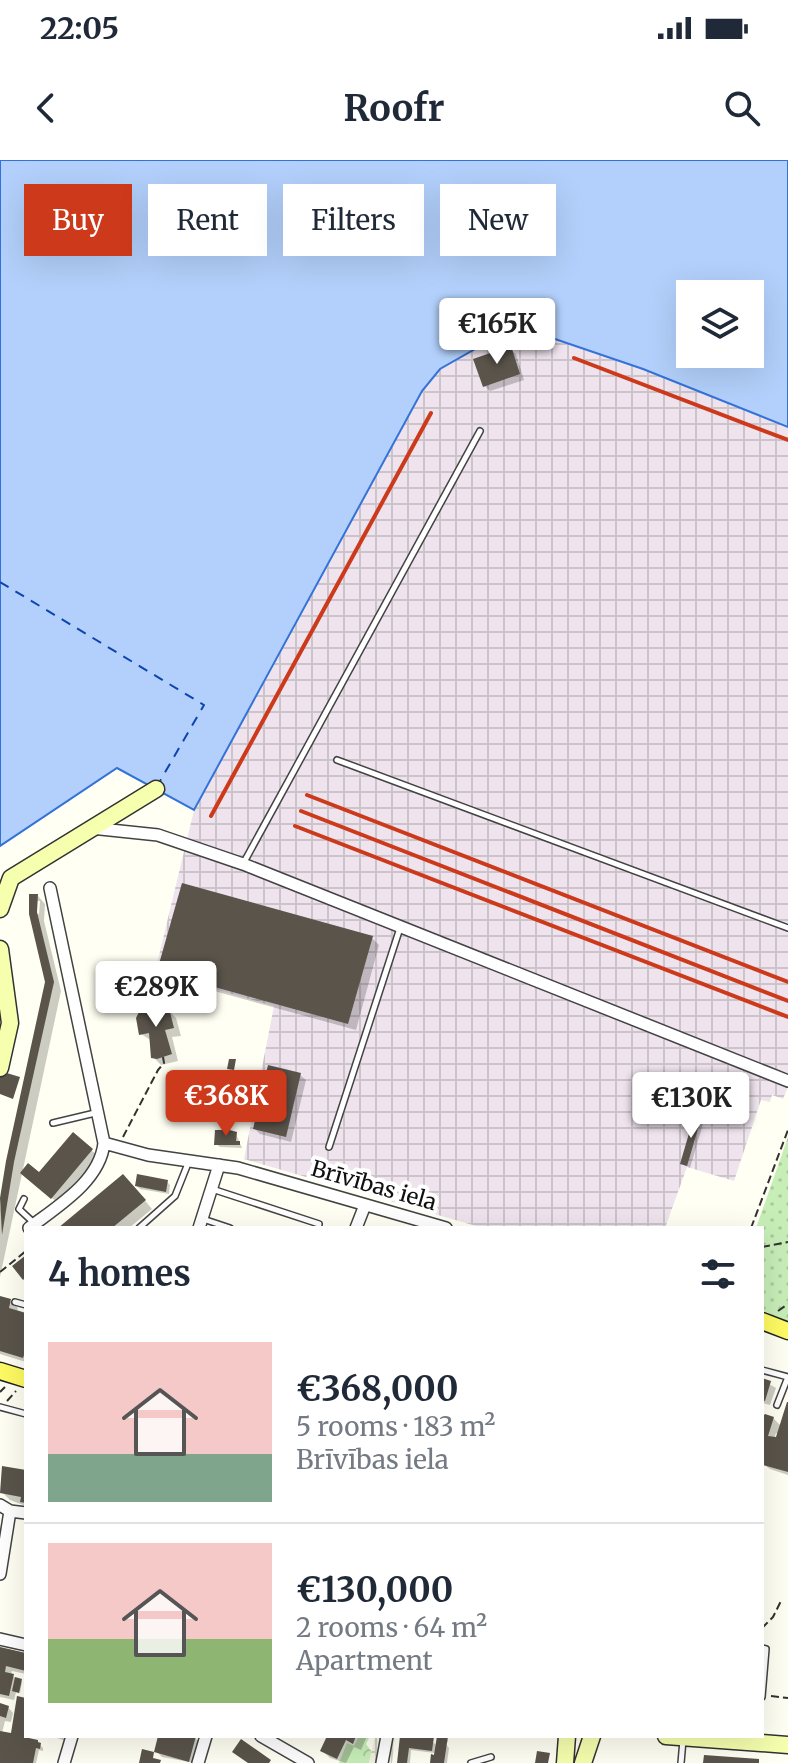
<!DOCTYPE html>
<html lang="en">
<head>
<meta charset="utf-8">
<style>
  :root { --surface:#fff; --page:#f6f6f7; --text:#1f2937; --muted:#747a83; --line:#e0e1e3; --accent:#cd391b }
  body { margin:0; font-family:Merriweather,serif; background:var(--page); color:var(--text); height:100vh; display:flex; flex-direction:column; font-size:30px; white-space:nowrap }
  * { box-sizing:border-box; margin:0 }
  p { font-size:26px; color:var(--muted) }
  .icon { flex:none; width:44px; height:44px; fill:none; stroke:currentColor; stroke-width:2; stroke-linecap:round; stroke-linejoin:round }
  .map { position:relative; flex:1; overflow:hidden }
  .details { position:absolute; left:24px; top:1066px; width:740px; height:512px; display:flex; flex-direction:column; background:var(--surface); border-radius:0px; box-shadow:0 8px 32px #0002 }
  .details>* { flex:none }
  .guide { position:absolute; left:24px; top:24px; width:740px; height:72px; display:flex; gap:16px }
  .tools { position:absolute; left:676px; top:120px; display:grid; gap:16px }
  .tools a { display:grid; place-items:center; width:88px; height:88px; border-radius:0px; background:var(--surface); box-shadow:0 8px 32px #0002; font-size:40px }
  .price { position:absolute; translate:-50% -68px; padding:0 18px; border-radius:8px; background:#fff; color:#222; font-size:26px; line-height:52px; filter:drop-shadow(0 2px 4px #0008) }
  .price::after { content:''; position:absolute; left:50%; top:48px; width:24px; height:18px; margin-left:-12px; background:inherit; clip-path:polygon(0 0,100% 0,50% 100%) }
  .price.active { background:var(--accent); color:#fff }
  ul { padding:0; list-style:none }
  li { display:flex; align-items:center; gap:24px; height:200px; padding:0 24px }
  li+li { border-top:2px solid var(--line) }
  li span { display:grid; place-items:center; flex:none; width:224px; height:160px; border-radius:0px; color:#555 }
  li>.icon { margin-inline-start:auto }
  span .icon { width:96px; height:96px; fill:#fffc; stroke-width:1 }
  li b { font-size:34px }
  h2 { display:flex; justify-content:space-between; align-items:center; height:96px; padding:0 24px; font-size:34px }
  .tag { padding:0 28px; border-radius:0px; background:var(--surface); box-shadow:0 8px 32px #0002; font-size:28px; line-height:72px }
  .tag.active { background:var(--accent); color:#fff }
  .status { display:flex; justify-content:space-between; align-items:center; height:56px; padding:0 40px; background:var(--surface); direction:ltr }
  .status svg { height:22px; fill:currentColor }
  header { display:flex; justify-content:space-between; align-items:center; height:104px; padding:0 24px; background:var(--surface); font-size:36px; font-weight:700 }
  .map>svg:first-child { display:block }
  .industrial { fill:url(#industrial-grid) }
  .grass { fill:url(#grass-dots) }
  .park { fill:url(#park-crowns) }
  .plaza { fill:url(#plaza-grid) }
  .water { fill:#b2d0fb; stroke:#3372d9; stroke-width:2; fill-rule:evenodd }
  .shadow { fill:#0003; fill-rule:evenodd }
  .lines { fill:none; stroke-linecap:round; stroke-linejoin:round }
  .ferry { stroke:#0d44ae; stroke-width:2; stroke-dasharray:10 8; stroke-linecap:butt }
  .building { fill:#5a544b }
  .lane-casing { stroke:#434343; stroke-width:8 }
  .street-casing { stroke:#434343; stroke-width:14 }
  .secondary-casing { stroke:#323232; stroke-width:19 }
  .primary-casing { stroke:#212121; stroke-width:19 }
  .path { stroke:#323232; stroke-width:2; stroke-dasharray:8 4; stroke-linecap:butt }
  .lane { stroke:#fff; stroke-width:5 }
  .street { stroke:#fff; stroke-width:11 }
  .secondary { stroke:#f6ffae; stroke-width:16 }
  .primary { stroke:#fffb63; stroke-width:16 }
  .rail { stroke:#cd391b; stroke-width:4 }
  .labels { text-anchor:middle; stroke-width:8; stroke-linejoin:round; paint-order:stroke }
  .street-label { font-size:22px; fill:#101010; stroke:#fff }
</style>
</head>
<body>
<div class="status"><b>22:05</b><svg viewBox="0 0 49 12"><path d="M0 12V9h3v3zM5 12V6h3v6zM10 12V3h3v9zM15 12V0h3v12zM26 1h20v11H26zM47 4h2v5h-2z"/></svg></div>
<header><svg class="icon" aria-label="back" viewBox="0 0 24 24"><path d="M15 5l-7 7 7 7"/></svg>Roofr<svg class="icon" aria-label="search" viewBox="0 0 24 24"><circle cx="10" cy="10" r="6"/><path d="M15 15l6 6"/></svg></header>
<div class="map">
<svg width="788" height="1603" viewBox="0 0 788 1603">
  <defs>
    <pattern id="industrial-grid" width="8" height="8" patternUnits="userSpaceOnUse" patternTransform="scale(2)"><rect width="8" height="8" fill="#efe4ee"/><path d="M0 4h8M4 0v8" fill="none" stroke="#ccc3cb"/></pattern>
    <pattern id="grass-dots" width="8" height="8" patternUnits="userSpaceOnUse" patternTransform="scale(2)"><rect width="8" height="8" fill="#c8eeb8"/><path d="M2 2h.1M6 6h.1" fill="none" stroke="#abcb9d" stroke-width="1.8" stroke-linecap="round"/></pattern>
    <pattern id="park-crowns" width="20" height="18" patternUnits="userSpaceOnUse" patternTransform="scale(2)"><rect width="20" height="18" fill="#c8eeb8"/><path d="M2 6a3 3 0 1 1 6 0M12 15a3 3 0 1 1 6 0" fill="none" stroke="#abcb9d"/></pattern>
    <pattern id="plaza-grid" width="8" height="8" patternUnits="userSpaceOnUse" patternTransform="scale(2)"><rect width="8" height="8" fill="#f1f1df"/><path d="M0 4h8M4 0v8" fill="none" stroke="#cecebe"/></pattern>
  </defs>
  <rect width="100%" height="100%" fill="#fffff3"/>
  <!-- industrial -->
  <path class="industrial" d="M521,174L555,179L643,209L788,267V927L783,939L772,935L770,942L761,940L734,1021L687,1007L665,1068H483L244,999L274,846L155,812L194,650L422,231L440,209L484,184Z"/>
  <!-- grass -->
  <path class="grass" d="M788,977V1163L762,1153V1068H756Z"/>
  <!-- park -->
  <path class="park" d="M359,1576H370L366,1584L372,1592L369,1603H339L347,1583L354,1586Z"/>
  <!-- plaza -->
  <path class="plaza" d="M375,1576H395L392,1603H369Z"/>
  <!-- water -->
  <path class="water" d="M0,0H788V267L643,209L555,179L521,174L484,184L440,209L422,231L194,650L117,608L0,686ZM690,134H750V194H690Z"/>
  <!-- shadow -->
  <path class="shadow" d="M510,189L516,194L524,220L490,231L485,226Z
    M38,736L45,744L44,761L61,831L0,1117V1050L8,1002L47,822L31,753ZM36,741H40L39,754H35Z
    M372,778L379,785L356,870L167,818L159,810Z
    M121,824L125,827V835L110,836L106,832Z
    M168,850L176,858L181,876L172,877L178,901L161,905L153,897L152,881L141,874Z
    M300,915L306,920L291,982L260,974L255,969Z
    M701,957L704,960L690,1008L682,1004Z
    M236,974L242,988L220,987L216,984Z
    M74,975L98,996L58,1043L40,1028V1016Z
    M167,1022L170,1025L169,1034L140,1029L137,1026Z
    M131,1024L152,1049L129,1068H61Z
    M0,1138L10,1141L18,1148L17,1152L26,1155V1202L0,1194Z
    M762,1220L776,1228L770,1245L762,1243Z
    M788,1247V1315L770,1309L762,1303V1260L773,1258L782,1267ZM776,1273L785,1282L774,1279Z
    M26,1312V1346L10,1340L2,1332Z
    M0,1489L26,1495V1514L12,1511L11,1515L22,1522L20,1533L16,1532L14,1540L0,1537Z
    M19,1538L26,1540V1576H31L30,1580L37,1582L43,1588V1591L39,1590L36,1603H0V1546L8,1547L13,1553L11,1562L5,1561L2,1573L13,1576Z
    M51,1576H68L66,1581Z
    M161,1576L195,1578L201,1583L195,1603L162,1597L156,1591Z
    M330,1576H367L361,1590L354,1587L346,1603L330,1598L323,1591Z
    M402,1576H434L433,1582L437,1586L447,1577L448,1582L443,1581L449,1588L447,1603H432L435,1593L411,1590L410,1603H398Z"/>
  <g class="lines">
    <!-- ferry -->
    <path class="ferry" d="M0,422L204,545L160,621"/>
  </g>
  <!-- building -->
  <path class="building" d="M511,186L520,214L483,227L473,199Z
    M182,723L373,776L348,864L157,811Z
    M29,734H38L37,752L54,822L14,1002L2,1075L0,1038L6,1001L45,822L29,754Z
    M104,822H122V833H104Z
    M155,844L169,848L174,868L165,870L172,894L157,899L151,898L149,873L139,875L136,858L140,850Z
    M229,899H236L234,910L227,909Z
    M268,905L301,913L286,977L253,969Z
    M0,911L20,917L13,939L0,934Z
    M247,924L255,925L251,944L243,942Z
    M695,953L702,955L687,1006L680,1004Z
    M222,968L237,972L236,981H240V985H214L215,970H222Z
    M73,972L93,989L51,1039L20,1013L28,1003L39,1012Z
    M123,1014L146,1040L112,1068H58Z
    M137,1014L168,1020L166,1032L135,1026Z
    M26,1095V1117L23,1120L12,1106Z
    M0,1136L11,1139L9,1148L26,1153V1189L23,1198L0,1191Z
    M762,1218L771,1221L765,1241L762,1240Z
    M787,1242H788V1312L763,1305L762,1300V1257L765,1254L774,1257L768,1276L776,1277Z
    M2,1306L26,1310V1343L20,1342L21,1337L0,1333Z
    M0,1487L26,1493V1511L6,1506L5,1512L14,1514L9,1536L0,1534Z
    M15,1517L22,1519L19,1533L12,1531Z
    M17,1536L26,1538L24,1577L38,1580V1582L41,1583L40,1589L36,1588L33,1603H0V1571L11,1573Z
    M0,1543L9,1546L6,1558L0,1556Z
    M158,1576H196L189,1602L154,1592L153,1598L161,1600L160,1603H139L142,1589L154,1592Z
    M327,1576H356L353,1584L346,1580L337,1599L320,1591Z
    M400,1576H434L432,1591L409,1588L407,1603H397Z
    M437,1576H448L444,1603H430L431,1594L434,1595Z
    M241,1579L271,1600L269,1603H248L232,1592Z
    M537,1591L550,1593L548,1603H535Z
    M704,1595L759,1599V1603H703Z"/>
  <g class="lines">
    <defs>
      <path id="lane" d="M337,600L788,768
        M243,704L480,271
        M53,963L95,953
        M329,987L400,768
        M212,1029L319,1064L318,1068
        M24,1039L19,1049L34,1063
        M203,1059L230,1068
        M139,1068L175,1036L189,1001
        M15,1142L26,1145
        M762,1210L788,1217
        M777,1245L788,1217
        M0,1247L26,1254
        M762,1488L766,1489L762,1537
        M471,1603L491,1597
        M681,1603L683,1580"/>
      <path id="street" d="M91,668L158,675L243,704L788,921
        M104,983L148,995L238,1008L446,1068
        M29,1068C58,1046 100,1021 104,983L50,728
        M199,1068L219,1005
        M356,1068L365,1045
        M0,1345L10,1351L26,1353
        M0,1414L10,1351
        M0,1479L26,1485
        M261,1576L308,1603
        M64,1603L72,1576
        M198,1603L206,1576
        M382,1603L387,1576"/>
      <path id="secondary" d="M0,749L11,718L156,629
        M0,789L10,863L0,908
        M666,1576L788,1585
        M565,1603L567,1576
        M583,1603L592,1576"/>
      <path id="primary" d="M762,1161L788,1171
        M0,1211L26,1219"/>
    </defs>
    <!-- lane casing -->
    <use href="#lane" class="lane-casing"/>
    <!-- street casing -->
    <use href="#street" class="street-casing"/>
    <!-- secondary casing -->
    <use href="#secondary" class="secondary-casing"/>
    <!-- primary casing -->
    <use href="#primary" class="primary-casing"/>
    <!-- path -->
    <path class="path" d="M123,977L158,910L164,903L163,897
      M751,1068L788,970
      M762,1087L788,1082
      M0,1112L26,1091
      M778,1151L788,1144
      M0,1232L5,1227
      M7,1241L16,1231
      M762,1468L773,1457L782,1439
      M771,1536L788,1538"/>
    <!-- lane -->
    <use href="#lane" class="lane"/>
    <!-- street -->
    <use href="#street" class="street"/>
    <!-- secondary -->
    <use href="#secondary" class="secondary"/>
    <!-- primary -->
    <use href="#primary" class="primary"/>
    <!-- rail -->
    <path class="rail" d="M574,198L788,280
      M307,635L788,822
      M301,651L788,841
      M211,656L431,253
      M295,666L788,857"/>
  </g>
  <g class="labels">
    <!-- street labels -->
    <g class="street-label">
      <text transform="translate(374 1025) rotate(16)" y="8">Brīvības iela</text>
    </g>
  </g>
</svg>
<div class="tools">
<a><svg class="icon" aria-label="layers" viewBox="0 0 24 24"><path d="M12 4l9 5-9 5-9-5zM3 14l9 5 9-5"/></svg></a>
</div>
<b class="price" style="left:497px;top:206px">€165K</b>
<b class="price" style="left:156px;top:869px">€289K</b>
<b class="price active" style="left:226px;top:978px">€368K</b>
<b class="price" style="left:691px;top:980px">€130K</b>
<div class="guide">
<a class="tag active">Buy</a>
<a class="tag">Rent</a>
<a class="tag">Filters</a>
<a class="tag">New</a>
</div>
<section class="details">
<h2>4 homes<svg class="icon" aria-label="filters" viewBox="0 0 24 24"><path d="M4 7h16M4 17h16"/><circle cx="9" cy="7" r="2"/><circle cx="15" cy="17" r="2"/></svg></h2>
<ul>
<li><span style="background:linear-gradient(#f6c9c9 70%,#7fa58c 0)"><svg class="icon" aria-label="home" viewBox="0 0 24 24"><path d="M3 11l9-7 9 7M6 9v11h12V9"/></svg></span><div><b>€368,000</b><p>5 rooms · 183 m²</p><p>Brīvības iela</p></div></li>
<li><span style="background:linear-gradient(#f6c9c9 60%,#8fb573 0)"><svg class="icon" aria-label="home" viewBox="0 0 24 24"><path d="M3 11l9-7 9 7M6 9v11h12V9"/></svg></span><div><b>€130,000</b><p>2 rooms · 64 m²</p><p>Apartment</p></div></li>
</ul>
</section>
</div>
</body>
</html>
